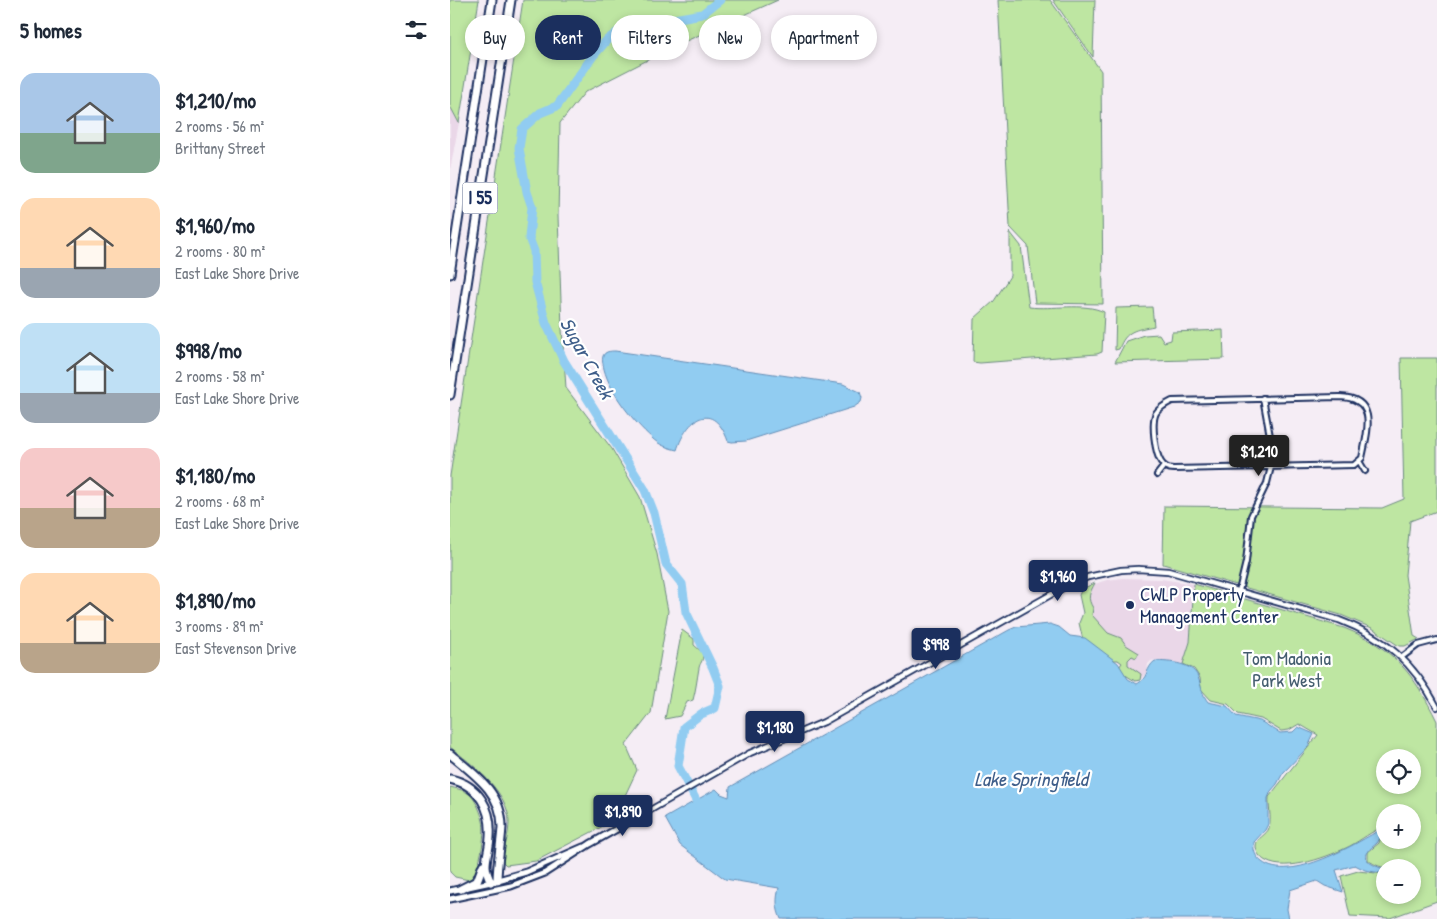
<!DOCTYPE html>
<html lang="en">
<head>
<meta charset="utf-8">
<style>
  :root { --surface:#fff; --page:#f6f6f7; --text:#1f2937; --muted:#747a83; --accent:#1b2f5e }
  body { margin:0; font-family:"Patrick Hand",sans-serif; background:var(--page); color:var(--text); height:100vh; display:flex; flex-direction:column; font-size:19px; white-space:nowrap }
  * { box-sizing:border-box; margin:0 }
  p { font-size:16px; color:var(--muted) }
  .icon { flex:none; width:28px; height:28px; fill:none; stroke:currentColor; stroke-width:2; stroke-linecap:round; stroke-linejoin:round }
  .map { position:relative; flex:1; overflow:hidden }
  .panel { display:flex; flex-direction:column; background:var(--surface); width:450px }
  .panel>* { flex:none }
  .banner { position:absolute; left:15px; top:15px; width:475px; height:45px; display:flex; gap:10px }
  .tools { position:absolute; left:926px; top:749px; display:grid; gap:10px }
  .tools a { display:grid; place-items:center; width:45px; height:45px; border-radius:50%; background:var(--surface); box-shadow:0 2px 8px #0003; font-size:25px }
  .price { position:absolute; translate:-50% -42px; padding:0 11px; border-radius:5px; background:var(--accent); color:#fff; font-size:16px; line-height:32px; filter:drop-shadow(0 1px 2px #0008) }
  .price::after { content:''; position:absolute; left:50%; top:30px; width:15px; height:11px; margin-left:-8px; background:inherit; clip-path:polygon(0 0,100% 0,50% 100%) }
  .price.active { background:#222; color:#fff }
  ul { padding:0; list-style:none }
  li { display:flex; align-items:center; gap:15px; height:125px; padding:0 20px }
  li span { display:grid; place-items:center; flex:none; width:140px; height:100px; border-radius:15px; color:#555 }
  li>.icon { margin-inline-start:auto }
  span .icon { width:60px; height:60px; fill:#fffc; stroke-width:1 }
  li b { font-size:21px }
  h2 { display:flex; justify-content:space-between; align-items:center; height:60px; padding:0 20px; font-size:21px }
  .chip { padding:0 18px; border-radius:22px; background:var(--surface); box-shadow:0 2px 8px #0003; font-size:18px; line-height:45px }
  .chip.active { background:var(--accent); color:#fff }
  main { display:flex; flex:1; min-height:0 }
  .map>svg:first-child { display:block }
  .built { fill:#ead7e8 }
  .green { fill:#bee6a2; stroke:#6c8a80; fill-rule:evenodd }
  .water { fill:#91ccf1; stroke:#628db6 }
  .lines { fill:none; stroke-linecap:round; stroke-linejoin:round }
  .river { stroke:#91ccf1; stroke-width:9 }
  .minor-casing { stroke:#1b2f5e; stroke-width:8 }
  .tertiary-casing { stroke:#1b2f5e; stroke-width:8 }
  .secondary-casing { stroke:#1b2f5e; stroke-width:9 }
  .motorway-casing { stroke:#1b2f5e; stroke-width:11 }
  .minor { stroke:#fff; stroke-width:4 }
  .tertiary { stroke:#fff; stroke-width:4.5 }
  .secondary { stroke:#fff; stroke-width:5 }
  .motorway { stroke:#fff; stroke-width:7 }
  .poi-dot { fill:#1b2f5e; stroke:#fff; stroke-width:2 }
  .labels { text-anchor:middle; stroke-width:4.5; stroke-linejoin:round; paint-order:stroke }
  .shield { fill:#fff; stroke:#5f6d8e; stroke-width:1 }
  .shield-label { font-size:18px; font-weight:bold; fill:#1b2f5e }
  .poi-label { font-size:19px; fill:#1b2f5e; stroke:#fff; text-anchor:start }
  .park-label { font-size:19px; fill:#445d6f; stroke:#fff }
  .water-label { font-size:20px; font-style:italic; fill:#3e5e8a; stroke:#fff }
</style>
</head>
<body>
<main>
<section class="panel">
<h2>5 homes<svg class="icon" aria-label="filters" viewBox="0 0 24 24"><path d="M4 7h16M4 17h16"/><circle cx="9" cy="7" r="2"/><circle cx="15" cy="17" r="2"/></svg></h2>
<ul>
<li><span style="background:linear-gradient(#a9c7e8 60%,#7fa58c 0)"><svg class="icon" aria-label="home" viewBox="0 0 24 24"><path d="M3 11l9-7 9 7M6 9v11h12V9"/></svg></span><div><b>$1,210/mo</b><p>2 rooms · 56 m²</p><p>Brittany Street</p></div></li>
<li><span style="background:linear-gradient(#ffd9b3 70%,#9aa5b1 0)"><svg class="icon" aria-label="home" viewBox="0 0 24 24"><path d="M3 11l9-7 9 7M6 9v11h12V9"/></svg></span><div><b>$1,960/mo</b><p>2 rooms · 80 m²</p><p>East Lake Shore Drive</p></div></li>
<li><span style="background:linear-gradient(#bfe0f5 70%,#9aa5b1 0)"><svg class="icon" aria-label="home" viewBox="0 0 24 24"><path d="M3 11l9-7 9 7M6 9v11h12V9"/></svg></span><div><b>$998/mo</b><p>2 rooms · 58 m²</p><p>East Lake Shore Drive</p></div></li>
<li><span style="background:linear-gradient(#f6c9c9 60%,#b9a48a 0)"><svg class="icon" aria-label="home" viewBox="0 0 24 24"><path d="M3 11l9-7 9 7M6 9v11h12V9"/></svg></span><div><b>$1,180/mo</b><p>2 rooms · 68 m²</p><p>East Lake Shore Drive</p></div></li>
<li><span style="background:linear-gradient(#ffd9b3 70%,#b9a48a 0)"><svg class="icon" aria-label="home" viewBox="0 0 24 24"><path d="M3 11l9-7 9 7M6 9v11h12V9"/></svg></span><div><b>$1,890/mo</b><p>3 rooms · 89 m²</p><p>East Stevenson Drive</p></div></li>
</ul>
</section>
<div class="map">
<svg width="987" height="919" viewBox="0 0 987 919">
  <rect width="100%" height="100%" fill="#f5edf5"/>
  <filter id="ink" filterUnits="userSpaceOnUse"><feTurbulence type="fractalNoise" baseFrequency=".02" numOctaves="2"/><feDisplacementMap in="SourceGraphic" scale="10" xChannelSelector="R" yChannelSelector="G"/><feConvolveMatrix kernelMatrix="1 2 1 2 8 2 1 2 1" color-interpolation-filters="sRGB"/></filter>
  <g filter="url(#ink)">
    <!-- built -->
    <path class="built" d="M0,106L9,123L0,170Z
      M673,578L711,579L744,584L740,642L733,664L705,660L701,661L698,664L697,672L691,679L687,681L682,679L673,665L635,635L632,588L657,580Z"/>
    <!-- green -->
    <path class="green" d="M0,0H29L9,123L0,106Z
      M73,0H328L227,45L135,92L110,123L108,216L112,329L116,388L162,449L190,497L207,554L218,611L201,713L176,745L187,770L163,821L86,861L56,865L53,862L52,857C55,846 59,834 59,822C59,792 22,764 0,747V476Z
      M548,0H600L651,71L653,304L585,303L578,246L560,227Z
      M603,0H645L643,57Z
      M560,232L571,246L579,307C602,310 634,302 654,312L652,352L647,354L530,363L523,362L524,319L544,301L560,276Z
      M702,307L704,326C685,330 676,330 669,349L665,350L666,308Z
      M773,330L774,359L665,362L676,341L694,335L709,334L714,342L721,340L722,332Z
      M951,358H987V511L960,521L955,575L964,636L969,639L955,646H949L922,628L891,615L713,564L714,506L932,508L954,499Z
      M645,583C639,594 637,598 643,608L642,615L658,633L671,638L676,645L689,653L686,658L682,656L678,660V665L691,674L690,680L685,681L669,671V667L672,663L668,660H663L633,640L629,623L633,613L629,595L632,589Z
      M744,584L894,628C944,648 964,674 987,721V901L940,918L900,916L891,876L908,871L935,874V895H962V868C946,868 932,871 918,860V852L929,843L933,827C922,831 911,840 900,846C880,856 837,873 816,861C810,858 806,852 806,846C806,838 817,835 819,828C822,816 818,807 819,797L868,735L849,724L839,730L831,731L811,719L788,714L778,704L761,700L751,689L750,678L744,669L733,664L740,642ZM935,758H962V785H935ZM935,812H962V840H935Z
      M232,630L244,639V645L253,653C253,663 250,662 249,668C247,679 246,689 243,700L237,702L230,716L215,719Z
      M0,787C8,789 16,790 21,796C27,802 31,813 33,821C36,833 30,873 19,880L5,877L0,872Z"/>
    <!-- water -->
    <path class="water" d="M165,351L393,384L410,392L412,398L411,402L404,407L296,441L282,442L278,441C263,400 237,418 227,450C218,448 209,445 202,438C184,422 160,393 154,369C153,363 150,355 157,352C160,351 163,351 165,351Z
      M600,624L609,627L620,636L635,638L668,663L678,679L687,684C698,679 696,667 705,661C719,662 745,662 749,680C752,689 752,694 758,702L777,706L786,716L810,721L830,733L843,732L848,727L864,734L858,747L833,773L827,784L821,791L818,798V824L815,830L804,842C803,850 805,857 812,862C840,884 907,843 933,828C931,832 930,840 927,843C924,846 920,848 918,852C911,862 928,867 935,869V874L915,870L905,865L886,870L893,892L875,886L867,881L840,890L837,909L839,919H331C326,908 326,899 329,888L275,879L230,845L215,818L266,789L271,794L279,797L280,787L559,630L566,627Z"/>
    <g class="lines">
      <!-- river -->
      <path class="river" d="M248,804L228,766L234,727L251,714L265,708L270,686L263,668L236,612L232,584L216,564L204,513L195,490L114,361L96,323L85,282L84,251L79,238L82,207L77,192L69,148L72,129L90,113L107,106L143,56L157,40L168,32L181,25L198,20H218L252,14L270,0"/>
      <defs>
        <path id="minor" d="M890,397C929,398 917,433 912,458L904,465L724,469C719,469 714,467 711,462C705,453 701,422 706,413C710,407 716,404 722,401Z
          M909,461L915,471
          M707,475L714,466
          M789,591L796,562L801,516L817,483L823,459L822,447L813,398
          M952,657L968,645L987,640"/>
        <path id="tertiary" d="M197,812L300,753L374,722L618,585L638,577L671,570L688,569L718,571L889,620C936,638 964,663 987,707"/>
        <path id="secondary" d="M0,891L41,882L76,872L133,847
          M0,899L61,886L95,873L140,844L197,812"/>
        <path id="motorway" d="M0,274L42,0
          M0,395L61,0
          M0,754C24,774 52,792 52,827C51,845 47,863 47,881
          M0,779C29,785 42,809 40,837C39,856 31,864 41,882
          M11,889L27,881L33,865"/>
      </defs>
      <!-- minor casing -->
      <use href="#minor" class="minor-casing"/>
      <!-- tertiary casing -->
      <use href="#tertiary" class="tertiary-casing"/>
      <!-- secondary casing -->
      <use href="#secondary" class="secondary-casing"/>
      <!-- motorway casing -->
      <use href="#motorway" class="motorway-casing"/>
      <!-- minor -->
      <use href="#minor" class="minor"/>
      <!-- tertiary -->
      <use href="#tertiary" class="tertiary"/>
      <!-- secondary -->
      <use href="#secondary" class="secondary"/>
      <!-- motorway -->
      <use href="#motorway" class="motorway"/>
    </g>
  </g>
  <!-- markers -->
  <circle class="poi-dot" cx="680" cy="605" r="5"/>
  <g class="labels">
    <!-- shield labels -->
    <rect class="shield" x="12.5" y="182.5" width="35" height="31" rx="4"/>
    <g class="shield-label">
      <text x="30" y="204">I 55</text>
    </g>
    <!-- poi labels -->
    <g class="poi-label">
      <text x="690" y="601">CWLP Property<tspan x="690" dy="22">Management Center</tspan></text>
    </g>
    <!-- park labels -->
    <g class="park-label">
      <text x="837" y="665">Tom Madonia<tspan x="837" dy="22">Park West</tspan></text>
    </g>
    <!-- water labels -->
    <g class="water-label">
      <text transform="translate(137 358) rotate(61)" y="7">Sugar Creek</text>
      <text x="581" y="786">Lake Springfield</text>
    </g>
  </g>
</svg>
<div class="tools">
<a><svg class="icon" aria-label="locate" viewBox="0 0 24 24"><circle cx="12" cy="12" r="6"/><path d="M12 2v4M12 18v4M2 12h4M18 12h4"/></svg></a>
<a>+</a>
<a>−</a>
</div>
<b class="price active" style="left:809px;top:477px">$1,210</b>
<b class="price" style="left:608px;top:602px">$1,960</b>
<b class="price" style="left:486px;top:670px">$998</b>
<b class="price" style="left:325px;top:753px">$1,180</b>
<b class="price" style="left:173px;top:837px">$1,890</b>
<div class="banner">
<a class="chip">Buy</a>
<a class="chip active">Rent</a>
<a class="chip">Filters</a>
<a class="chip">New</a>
<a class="chip">Apartment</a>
</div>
</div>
</main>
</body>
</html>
